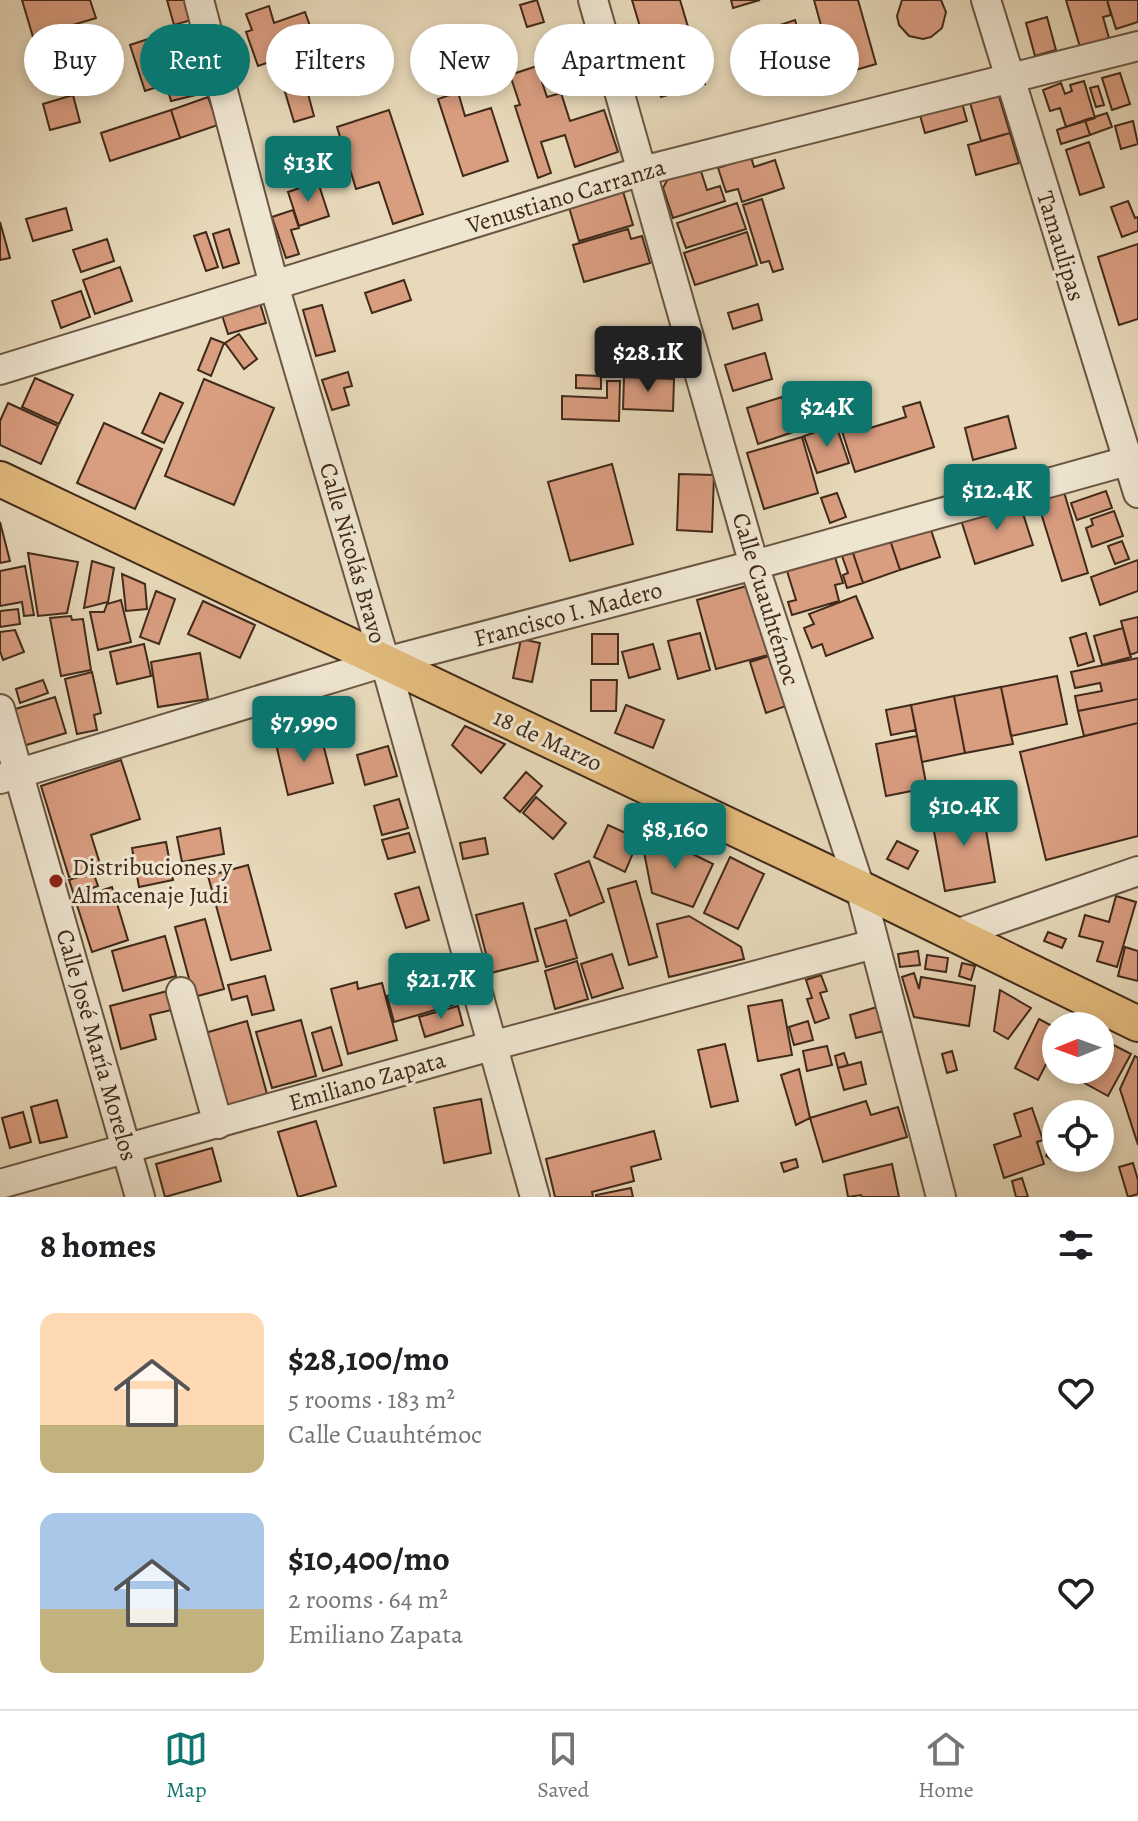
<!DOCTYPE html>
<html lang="en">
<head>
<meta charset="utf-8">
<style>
  :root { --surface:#fff; --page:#f2f2f2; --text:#202124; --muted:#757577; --line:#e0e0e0; --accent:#0f766e }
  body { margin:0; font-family:Alegreya,serif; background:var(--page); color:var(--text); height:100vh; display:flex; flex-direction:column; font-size:30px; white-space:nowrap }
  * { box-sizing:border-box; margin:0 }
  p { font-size:26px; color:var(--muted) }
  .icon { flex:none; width:44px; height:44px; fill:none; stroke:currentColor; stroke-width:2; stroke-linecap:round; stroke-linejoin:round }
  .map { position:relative; height:1197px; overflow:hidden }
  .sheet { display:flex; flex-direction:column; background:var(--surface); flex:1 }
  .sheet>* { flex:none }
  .banner { position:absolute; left:24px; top:24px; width:1090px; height:72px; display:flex; gap:16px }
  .needle { width:52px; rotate:269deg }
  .fabs { position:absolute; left:1042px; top:1012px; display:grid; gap:16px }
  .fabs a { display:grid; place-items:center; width:72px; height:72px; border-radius:50%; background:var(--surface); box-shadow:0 4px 12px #0003; font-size:40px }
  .price { position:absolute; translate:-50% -68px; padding:0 18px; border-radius:8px; background:var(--accent); color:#fff; font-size:26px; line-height:52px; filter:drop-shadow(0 2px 4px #0008) }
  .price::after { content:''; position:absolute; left:50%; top:48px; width:24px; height:18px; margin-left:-12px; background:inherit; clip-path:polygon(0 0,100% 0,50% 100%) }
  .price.current { background:#222; color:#fff }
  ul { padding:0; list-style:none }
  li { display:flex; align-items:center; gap:24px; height:200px; padding:0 40px }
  li span { display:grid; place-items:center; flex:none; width:224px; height:160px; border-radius:16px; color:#555 }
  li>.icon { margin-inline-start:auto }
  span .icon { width:96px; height:96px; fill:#fffc; stroke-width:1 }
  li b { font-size:34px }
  h2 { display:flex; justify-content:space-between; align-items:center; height:96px; padding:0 40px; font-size:34px }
  .pill { padding:0 28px; border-radius:36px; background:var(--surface); box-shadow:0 4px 12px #0003; font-size:28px; line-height:72px }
  .pill.current { background:var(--accent); color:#fff }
  .tab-bar { display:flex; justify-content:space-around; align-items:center; height:112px; border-top:2px solid var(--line); background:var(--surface); font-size:22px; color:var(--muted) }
  .tab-bar a { display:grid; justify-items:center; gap:4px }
  .tab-bar .current { color:var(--accent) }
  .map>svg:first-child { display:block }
  .building { fill:#d99d80; stroke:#412a1a; stroke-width:2 }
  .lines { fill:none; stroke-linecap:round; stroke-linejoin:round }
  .minor-casing { stroke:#6a5642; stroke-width:32 }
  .major-casing { stroke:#412a1a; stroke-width:38 }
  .minor { stroke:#efe6d2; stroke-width:28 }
  .major { stroke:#e4bc7d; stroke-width:34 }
  .poi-dot { fill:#8f2418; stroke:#efe6d2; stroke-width:3 }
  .labels { text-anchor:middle; stroke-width:6; stroke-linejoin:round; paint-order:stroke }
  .street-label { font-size:24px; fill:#412a1a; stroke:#efe6d2 }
  .poi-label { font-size:24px; fill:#412a1a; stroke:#efe6d2; text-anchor:start }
</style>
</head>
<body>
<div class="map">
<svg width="1138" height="1197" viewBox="0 0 1138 1197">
  <rect width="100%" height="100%" fill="#e7d9ba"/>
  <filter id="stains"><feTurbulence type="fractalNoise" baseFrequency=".0025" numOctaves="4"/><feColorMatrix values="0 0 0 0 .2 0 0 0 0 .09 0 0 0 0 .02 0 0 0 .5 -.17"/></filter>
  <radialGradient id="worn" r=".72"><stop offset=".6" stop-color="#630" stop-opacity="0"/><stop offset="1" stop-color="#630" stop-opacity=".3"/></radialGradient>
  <!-- building -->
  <path class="building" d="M22,0H90L96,18L33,37Z
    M167,0H185L191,20L174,25Z
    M537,0L544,22L527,27L520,5Z
    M632,0H680L705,84L661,97Z
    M731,0H760L733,8Z
    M814,0H858L876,64L835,76Z
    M902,0H941L946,12L942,28L931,37L923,39L909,36L899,25L897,16Z
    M1066,0H1107L1111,15L1103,17L1109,38L1080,47Z
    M1107,0H1138V22L1116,29Z
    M269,6L274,23L305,12L317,46L258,66L246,32L252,30L246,14Z
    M1047,17L1056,50L1035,56L1026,23Z
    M795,20L804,50L798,52L801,63H810L816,82L779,95L759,32Z
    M148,39L163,85L145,91L130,45Z
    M558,59L563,75L542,82L547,97L561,93L570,121L604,110L618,152L575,167L565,135L541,142L551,173L538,178L515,106L520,105L510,75Z
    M316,72L320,87L307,90L314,116L294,122L282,82Z
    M1120,73L1130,104L1112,110L1102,78Z
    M193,80L196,95L171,101L167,87Z
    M1084,81L1095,118L1066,127L1060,108L1050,111L1043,90L1061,83L1065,94L1072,91L1070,85Z
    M995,83L1010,133L981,141L967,92Z
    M1098,86L1104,105L1096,107L1090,88Z
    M458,92L465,116L491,108L508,161L463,176L438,99Z
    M73,95L80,122L50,130L43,104Z
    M960,96L967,121L925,133L918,108Z
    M208,97L218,125L180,138L171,110Z
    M171,110L180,138L110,161L101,133Z
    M389,110L423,214L393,224L379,182L356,189L337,127Z
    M1107,113L1112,127L1090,135L1085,120Z
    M1085,120L1090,135L1061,144L1057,130Z
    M1133,121L1138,144L1121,149L1115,126Z
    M1010,133L1019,163L976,175L968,145Z
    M1089,142L1104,187L1080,195L1066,150Z
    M751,157L754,167L775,160L784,188L742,202L738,189L726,192L718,168Z
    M699,165L707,190L720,186L725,201L673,218L663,188L670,175Z
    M318,182L329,216L299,226L288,192Z
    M622,188L633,225L579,241L568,204Z
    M762,199L783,269L773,272L769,261L761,263L743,205Z
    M1128,201L1135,218L1138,217V231L1122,237L1111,207Z
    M737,203L746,229L686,248L677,223Z
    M66,208L72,230L33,241L26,219Z
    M293,210L299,228L291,230L299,254L286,258L272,217Z
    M0,222L10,258L0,260Z
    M229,229L239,263L223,268L213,234Z
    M628,229L631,239L642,236L650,263L584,282L573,245Z
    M206,232L218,267L206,271L194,236Z
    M747,232L757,265L695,285L684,253Z
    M107,239L114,261L81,272L73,250Z
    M1138,244V319L1119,325L1098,257Z
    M120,267L132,301L95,314L83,280Z
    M404,280L411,300L372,313L365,293Z
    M81,291L90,317L61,328L52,301Z
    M260,303L266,323L228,334L222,315Z
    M758,304L762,320L733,329L728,313Z
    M322,305L335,351L316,356L303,310Z
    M659,332L665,372L629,373L625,336Z
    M239,334L257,359L244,369L225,343Z
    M211,338L224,343L211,376L198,370Z
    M765,353L772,379L733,391L725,365Z
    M348,372L352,386L344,388L349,405L332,410L322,380Z
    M576,375L601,376V389L576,388Z
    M624,377L674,379L673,411L623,409Z
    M35,378L73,395L59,424L22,407Z
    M204,379L274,408L234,505L165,476Z
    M607,381H620L619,421L562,419V396L607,398Z
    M160,393L183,403L164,443L142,433Z
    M782,397L793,432L758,444L747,408Z
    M920,402L934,447L855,472L840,425L853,421L857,432L906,417L903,407Z
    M8,403L58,426L41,464L0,445V421Z
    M1008,416L1016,448L973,460L965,428Z
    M104,423L162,449L135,509L77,483Z
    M836,425L849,463L817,473L804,436Z
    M802,437L818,493L764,509L747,453Z
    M612,464L633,544L570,561L548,482Z
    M679,474L714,475L712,532L677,530Z
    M1106,491L1112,508L1077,520L1071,503Z
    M1064,492L1088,573L1062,581L1037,500Z
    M837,493L846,517L830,523L821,498Z
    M1019,501L1033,545L975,564L961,520Z
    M1114,511L1123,536L1092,547L1086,528L1093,525L1091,519Z
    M0,522L10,561L0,563Z
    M930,527L940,557L900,570L890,540Z
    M890,540L900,570L863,583L853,553Z
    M1122,541L1129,559L1115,564L1108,546Z
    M28,553L78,562L67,613L38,616Z
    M853,553L863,583L847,588L843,575L848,573L842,556Z
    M835,557L843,583L835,585L839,601L792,615L788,602L796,600L787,571Z
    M1138,560V591L1100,605L1091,577Z
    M92,561L114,568L108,602L84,608Z
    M25,566L34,615L24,616L22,602L0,606V571Z
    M122,574L145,584L147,609L126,611Z
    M750,585L768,655L716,669L697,600Z
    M156,591L175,599L159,644L140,637Z
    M856,596L873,638L826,656L822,644L812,648L804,628L814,624L809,614Z
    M121,600L131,642L98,650L90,612H104L107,604Z
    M203,601L255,625L240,658L188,634Z
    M18,609L20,624L0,627V611Z
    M71,616L72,620L83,619L91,670L61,676L50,618Z
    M1138,617V652L1130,655L1121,621Z
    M1123,628L1131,657L1102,665L1094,636Z
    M15,630L24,652L3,660L0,651V632Z
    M700,633L710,670L678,679L668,641Z
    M1086,633L1094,661L1078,666L1070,638Z
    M592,634H618V664H592Z
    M521,639L540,643L532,682L513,678Z
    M144,644L151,676L117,684L110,652Z
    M653,644L660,669L629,678L622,652Z
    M200,653L208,699L158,707L151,662Z
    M769,656L786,706L766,713L750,662Z
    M1138,658V699L1078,711L1075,696L1102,691L1100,683L1075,688L1071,672Z
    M92,672L101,713L94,715L97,730L77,734L65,679Z
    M1057,676L1067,724L1011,736L1001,687Z
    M43,680L48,693L20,703L16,689Z
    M591,680H617L616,711H591Z
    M1001,687L1013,744L965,753L954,696Z
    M954,696L965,753L922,762L911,705Z
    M55,697L66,733L20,747L9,711Z
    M1138,699V723L1084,736L1078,711Z
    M626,705L664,720L653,748L615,733Z
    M911,705L916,730L891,735L886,710Z
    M1138,723V836L1046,860L1020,752Z
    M465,726L505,744L481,773L452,745Z
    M320,732L333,783L288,795L276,744Z
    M917,736L927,788L886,796L876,744Z
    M388,746L397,776L365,785L357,755Z
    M121,760L140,819L91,835L101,867L69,877L41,786Z
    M526,772L542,786L520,812L504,798Z
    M940,781L943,803L932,805L929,782Z
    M536,797L566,823L553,839L523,813Z
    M399,799L408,828L382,835L374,806Z
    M981,801L995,882L945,891L931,815L948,812L951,827L958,826L954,805Z
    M608,825L639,839L625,872L594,857Z
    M220,828L224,854L182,862L177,837Z
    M648,832L713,864L693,907L652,893L643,847Z
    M409,833L415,852L388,859L382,840Z
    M485,838L488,854L463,859L460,843Z
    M897,841L918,851L908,869L887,859Z
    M166,842L173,880L139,887L132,848Z
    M730,857L764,874L738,929L704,913Z
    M589,861L604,902L570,916L555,874Z
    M248,865L271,950L231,960L208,876Z
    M93,872L98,886L74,895L69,880Z
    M636,881L657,957L629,965L608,889Z
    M112,887L128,940L92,952L75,899Z
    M419,887L429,920L406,928L395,894Z
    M1116,896L1136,902L1117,967L1097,961L1103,942L1079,936L1085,915L1109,922Z
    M523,903L538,961L491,973L476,915Z
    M689,916L741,947L744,959L669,977L657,924Z
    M205,919L224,989L194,997L175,927Z
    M566,920L577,958L546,967L535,929Z
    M1048,932L1066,939L1062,948L1044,941Z
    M165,936L176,976L123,991L112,951Z
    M1125,947L1138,951V981L1118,976Z
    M918,951L920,965L900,967L898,954Z
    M612,954L623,988L592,998L581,964Z
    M927,955L948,958L946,972L925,969Z
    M577,961L588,999L555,1009L545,971Z
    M962,963L975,966L971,980L959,976Z
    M914,973L919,989L921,977L975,986L969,1026L914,1017L902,977Z
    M821,975L827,991L820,993L829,1018L815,1023L807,999L812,998L806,980Z
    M265,976L274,1010L252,1015L247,996L232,1000L228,985Z
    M452,978L459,1003L394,1022L387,996Z
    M357,982L358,989L382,983L397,1040L348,1054L331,989Z
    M175,989L180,1008L150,1015L156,1039L121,1049L110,1006Z
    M1000,990L1031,1008L1008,1039L994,1031Z
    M782,1000L792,1055L758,1061L748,1006Z
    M458,1006L463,1025L425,1037L419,1017Z
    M877,1007L884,1031L856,1038L850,1015Z
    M1039,1019L1056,1028V1045L1038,1080L1015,1068Z
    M301,1020L316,1076L272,1088L256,1032Z
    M247,1021L267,1094L219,1108L198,1035Z
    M808,1021L813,1040L794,1045L789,1027Z
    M331,1027L342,1065L323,1071L312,1033Z
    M1100,1038L1131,1054L1108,1096L1061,1070H1100Z
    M725,1044L738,1101L711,1107L698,1050Z
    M827,1046L832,1065L807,1071L803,1051Z
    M952,1051L957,1070L947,1073L942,1054Z
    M844,1053L848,1065L838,1068L835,1056Z
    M1135,1056L1138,1058V1145L1120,1089Z
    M861,1062L866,1084L844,1090L838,1068Z
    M799,1069L810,1118L796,1125L781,1075Z
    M481,1099L491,1153L444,1163L434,1108Z
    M57,1100L67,1137L40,1143L31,1107Z
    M866,1101L871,1115L898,1107L907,1137L823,1162L810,1118Z
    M1032,1108L1043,1140L1037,1142L1044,1164L1004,1178L994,1145L1021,1136L1014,1114Z
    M23,1112L31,1142L10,1148L2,1118Z
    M316,1121L336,1186L298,1197L278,1132Z
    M654,1131L661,1159L631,1167L634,1181L592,1192L593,1197H555L546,1159Z
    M1054,1143L1056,1158H1073L1066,1169L1046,1156Z
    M212,1148L221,1181L165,1197L156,1164Z
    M796,1159L798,1167L784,1172L781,1163Z
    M1133,1163L1138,1180V1194L1128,1197L1119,1167Z
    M892,1164L899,1197H862L861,1195L848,1197L844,1175Z
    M1022,1178L1028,1197H1016L1012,1181Z
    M631,1188L633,1197H596V1195Z"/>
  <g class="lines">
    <defs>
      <path id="minor" d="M199,0L274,285L385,662L535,1197
        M593,0L754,565L860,888L941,1197
        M986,0L1138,493
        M0,370L642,171L1138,46
        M0,709L140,1197
        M0,779L385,662L754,565L1138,458
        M953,935L1138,871
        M181,992L218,1124
        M0,1184L491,1046L874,944"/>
      <path id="major" d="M0,479L860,888L1138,1024"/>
    </defs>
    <!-- minor casing -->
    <use href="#minor" class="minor-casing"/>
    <!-- major casing -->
    <use href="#major" class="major-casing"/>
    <!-- minor -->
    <use href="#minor" class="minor"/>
    <!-- major -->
    <use href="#major" class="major"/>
  </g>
  <!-- markers -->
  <circle class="poi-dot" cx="56" cy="881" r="8"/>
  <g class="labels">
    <!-- street labels -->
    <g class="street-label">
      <text transform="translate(566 196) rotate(-17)" y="8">Venustiano Carranza</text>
      <text transform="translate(1061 246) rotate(73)" y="8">Tamaulipas</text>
      <text transform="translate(353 553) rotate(74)" y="8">Calle Nicolás Bravo</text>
      <text transform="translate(766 599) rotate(73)" y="8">Calle Cuauhtémoc</text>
      <text transform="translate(568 614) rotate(-15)" y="8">Francisco I. Madero</text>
      <text transform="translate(548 740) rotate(25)" y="8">18 de Marzo</text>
      <text transform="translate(97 1045) rotate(74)" y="8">Calle José María Morelos</text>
      <text transform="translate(367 1081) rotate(-16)" y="8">Emiliano Zapata</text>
    </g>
    <!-- poi labels -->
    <g class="poi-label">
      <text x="72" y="875">Distribuciones y<tspan x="72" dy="28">Almacenaje Judi</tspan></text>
    </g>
  </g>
  <rect width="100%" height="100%" filter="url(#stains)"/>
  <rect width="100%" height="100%" fill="url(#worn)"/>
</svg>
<div class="fabs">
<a><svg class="needle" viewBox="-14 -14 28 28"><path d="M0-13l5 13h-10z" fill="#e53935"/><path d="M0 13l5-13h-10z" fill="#757577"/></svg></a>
<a><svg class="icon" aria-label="locate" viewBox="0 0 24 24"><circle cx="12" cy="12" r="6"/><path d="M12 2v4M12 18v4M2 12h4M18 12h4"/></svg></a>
</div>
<b class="price" style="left:308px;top:204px">$13K</b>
<b class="price current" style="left:648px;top:394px">$28.1K</b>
<b class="price" style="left:827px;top:449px">$24K</b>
<b class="price" style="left:997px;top:532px">$12.4K</b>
<b class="price" style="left:304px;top:764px">$7,990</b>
<b class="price" style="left:964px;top:848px">$10.4K</b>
<b class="price" style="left:675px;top:871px">$8,160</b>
<b class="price" style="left:441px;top:1021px">$21.7K</b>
<div class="banner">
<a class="pill">Buy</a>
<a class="pill current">Rent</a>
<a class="pill">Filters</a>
<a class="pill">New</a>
<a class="pill">Apartment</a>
<a class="pill">House</a>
</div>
</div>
<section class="sheet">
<h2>8 homes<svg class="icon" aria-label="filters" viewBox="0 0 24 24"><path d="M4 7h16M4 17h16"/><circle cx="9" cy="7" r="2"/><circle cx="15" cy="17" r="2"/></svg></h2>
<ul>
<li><span style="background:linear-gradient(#ffd9b3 70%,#c2b280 0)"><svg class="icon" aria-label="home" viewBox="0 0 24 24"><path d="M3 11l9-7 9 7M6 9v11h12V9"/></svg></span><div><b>$28,100/mo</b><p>5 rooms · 183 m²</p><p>Calle Cuauhtémoc</p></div><svg class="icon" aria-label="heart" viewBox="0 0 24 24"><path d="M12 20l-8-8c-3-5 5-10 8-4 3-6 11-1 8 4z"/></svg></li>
<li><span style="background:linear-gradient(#a9c7e8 60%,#c2b280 0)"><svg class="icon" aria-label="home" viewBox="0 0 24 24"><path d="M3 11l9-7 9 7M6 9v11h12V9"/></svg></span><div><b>$10,400/mo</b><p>2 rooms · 64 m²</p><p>Emiliano Zapata</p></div><svg class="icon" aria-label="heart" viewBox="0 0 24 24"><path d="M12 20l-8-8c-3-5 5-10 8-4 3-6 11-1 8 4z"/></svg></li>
</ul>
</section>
<nav class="tab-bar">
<a class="current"><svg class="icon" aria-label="map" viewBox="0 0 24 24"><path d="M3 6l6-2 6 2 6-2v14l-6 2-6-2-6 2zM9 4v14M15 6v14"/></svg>Map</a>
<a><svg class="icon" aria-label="saved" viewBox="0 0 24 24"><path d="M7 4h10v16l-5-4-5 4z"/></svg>Saved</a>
<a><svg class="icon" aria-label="home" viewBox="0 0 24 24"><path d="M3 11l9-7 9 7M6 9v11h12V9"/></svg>Home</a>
</nav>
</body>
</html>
